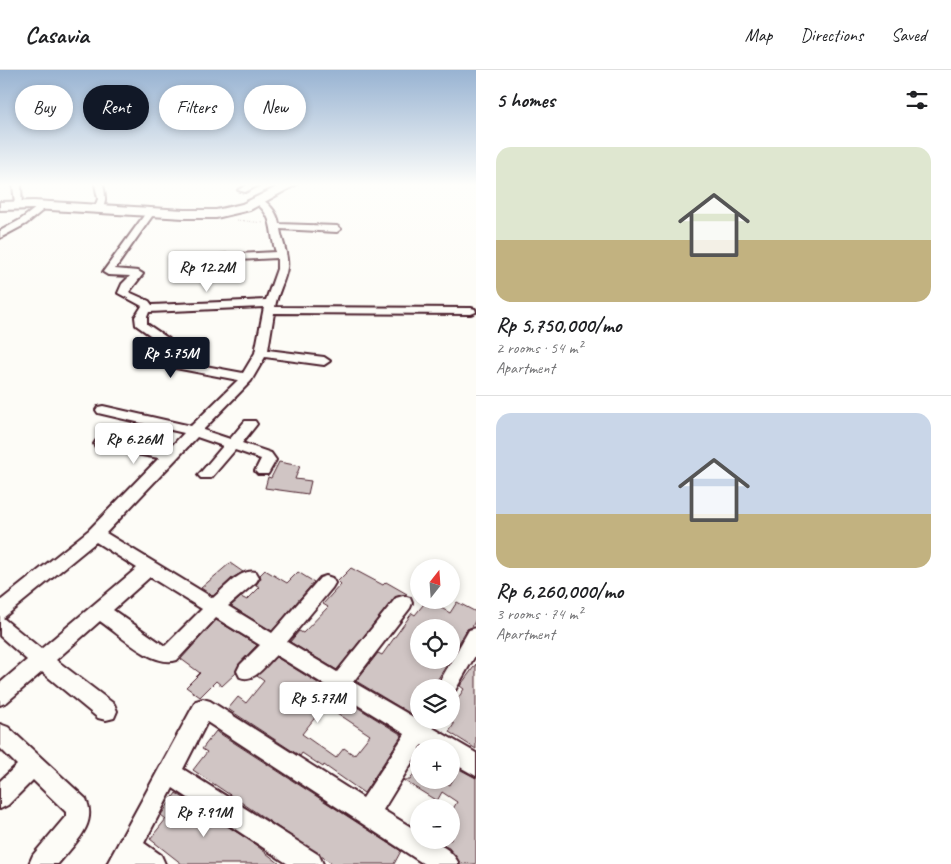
<!DOCTYPE html>
<html lang="en">
<head>
<meta charset="utf-8">
<style>
  :root { --surface:#fff; --page:#f6f6f6; --text:#202124; --muted:#757577; --line:#e0e0e0; --accent:#111827 }
  body { margin:0; font-family:Caveat,sans-serif; background:var(--page); color:var(--text); height:100vh; display:flex; flex-direction:column; font-size:19px; white-space:nowrap }
  * { box-sizing:border-box; margin:0 }
  p { font-size:16px; color:var(--muted) }
  .icon { flex:none; width:28px; height:28px; fill:none; stroke:currentColor; stroke-width:2; stroke-linecap:round; stroke-linejoin:round }
  .map { position:relative; flex:1; overflow:hidden }
  .drawer { display:flex; flex-direction:column; background:var(--surface); width:475px }
  .drawer>* { flex:none }
  .guide { position:absolute; left:15px; top:15px; width:385px; height:45px; display:flex; gap:10px }
  .needle { width:32px; rotate:17deg }
  .tools { position:absolute; left:410px; top:489px; display:grid; gap:10px }
  .tools a { display:grid; place-items:center; width:50px; height:50px; border-radius:50%; background:var(--surface); box-shadow:0 2px 8px #0003; font-size:25px }
  .price { position:absolute; translate:-50% -42px; padding:0 11px; border-radius:5px; background:#fff; color:#222; font-size:16px; line-height:32px; filter:drop-shadow(0 1px 2px #0008) }
  .price::after { content:''; position:absolute; left:50%; top:30px; width:15px; height:11px; margin-left:-8px; background:inherit; clip-path:polygon(0 0,100% 0,50% 100%) }
  .price.selected { background:var(--accent); color:#fff }
  ul { padding:0; list-style:none }
  li { display:grid; align-content:center; gap:10px; height:265px; padding:0 20px }
  li+li { border-top:1px solid var(--line) }
  li span { display:grid; place-items:center; height:155px; border-radius:15px; color:#555 }
  li>.icon { margin-inline-start:auto }
  span .icon { width:90px; height:90px; fill:#fffc; stroke-width:1 }
  li b { font-size:21px }
  h2 { display:flex; justify-content:space-between; align-items:center; height:60px; padding:0 20px; font-size:21px }
  .tag { padding:0 18px; border-radius:22px; background:var(--surface); box-shadow:0 2px 8px #0003; font-size:18px; line-height:45px }
  .tag.selected { background:var(--accent); color:#fff }
  header { display:flex; align-items:center; gap:30px; box-sizing:border-box; height:70px; padding:0 25px; background:var(--surface); border-bottom:1px solid var(--line) }
  header strong { font-size:24px }
  nav { display:flex; gap:28px; margin-inline-start:auto; font-size:18px }
  main { display:flex; flex:1; min-height:0 }
  .map>svg:first-child { display:block }
  .building { fill:#d0c5c4; stroke:#4a1f2b; fill-rule:evenodd }
  .lines { fill:none; stroke-linecap:round; stroke-linejoin:round }
  .minor-casing { stroke:#4a1f2b; stroke-width:4 }
  .highway-casing { stroke:#4a1f2b; stroke-width:4 }
  .path { stroke:#4a1f2b; stroke-width:1; stroke-dasharray:0.5 2; stroke-linecap:butt }
  .minor { fill:#fdfcf7; fill-rule:evenodd }
  .highway { fill:#fdfcf7; fill-rule:evenodd }
</style>
</head>
<body>
<header>
<strong>Casavia</strong>
<nav><a>Map</a><a>Directions</a><a>Saved</a></nav>
</header>
<main>
<div class="map">
<svg width="476" height="794" viewBox="0 0 476 794">
  <rect width="100%" height="100%" fill="#fdfcf7"/>
  <filter id="ink" filterUnits="userSpaceOnUse"><feTurbulence type="fractalNoise" baseFrequency=".02" numOctaves="2"/><feDisplacementMap in="SourceGraphic" scale="10" xChannelSelector="R" yChannelSelector="G"/><feConvolveMatrix kernelMatrix="1 2 1 2 8 2 1 2 1" color-interpolation-filters="sRGB"/></filter>
  <g filter="url(#ink)">
    <!-- building -->
    <path class="building" d="M279,392L300,396L295,409L311,411L308,424L265,418L268,407L271,408Z
      M230,493L243,502L232,508L213,526L201,518Z
      M351,498L383,515L386,512L407,524L395,527L337,600L290,572L299,561L303,563L328,537L323,534L341,514L338,511Z
      M265,500L287,513L298,502L314,512L272,561L231,536L241,527L247,530L260,517L256,515L261,508L260,505Z
      M427,530L450,543L457,532L476,542V549L472,557L467,559L451,587V558H419V590H450L432,618H419V634L411,644L356,611L378,583L382,585L412,543L415,545Z
      M216,550L257,575L239,594L236,603L222,616L216,611L200,627L186,617L200,603L181,589Z
      M276,587L402,665L364,723L324,695L323,697L302,683L300,686L228,639L238,627L246,633L264,611L257,606ZM325,635L370,665L354,685L344,678L336,688L302,664Z
      M476,594V679L449,662L454,654L451,652V639L464,619L460,616Z
      M216,661L401,781L394,794H333L193,700L207,682L202,679Z
      M419,695V710H441L450,715L459,699L476,708V794H461L449,778L432,770H451V742L457,732L442,722L437,731L403,710H410Z
      M176,723L252,772L280,794H182L150,769L166,749L161,745Z"/>
    <g class="lines">
      <defs>
        <path id="minor" d="M13,114H21L22,137L15,135Z
          M95,114H103C105,124 108,136 98,142L94,139L98,129Z
          M249,114H261L245,122L238,120Z
          M256,129C267,128 278,144 279,154L337,156L341,159L337,162L280,159C282,172 289,185 287,198C285,211 277,224 275,237L471,238L475,239L476,242L471,244L274,243L268,280L324,287L330,291L324,295L265,287L251,311L203,360L230,369L245,351H255L257,354L242,373L271,383L276,390L268,404H258L255,401L261,389L235,380L211,408H201L198,405L201,402L223,376L197,367L106,463L213,528C225,518 241,498 256,502L259,507L256,512L228,536L272,563L320,508L326,506L332,508L335,513L332,518L287,572L337,602L396,528L403,526L410,528L412,533L410,538L353,612L415,648L419,643V650H437L433,658L476,683V706L451,692V678H426L422,675L419,678V681L383,740L419,762V770C435,770 452,779 459,794H424L207,652L183,699L319,785L323,794H288L173,718L144,773L161,785L165,794H107L196,631L203,629L210,631L363,728L405,664L276,585C265,595 255,613 240,607L237,601L240,595L260,575L216,548L177,590C153,598 120,565 100,551L56,590L114,634L117,641L114,648L106,650L98,648L42,602L7,632L0,635V613L27,590L0,566V531L89,460L159,388L101,378L96,377L94,374L96,371L101,370L167,381L184,363L98,343L96,340L98,337L103,336L191,356L238,310L165,296L160,290L157,270L136,255L135,247L142,236L118,223L122,214L130,206L108,205L103,202L148,140L151,139L155,142L115,199L138,201L143,204L129,222L149,231L152,235L266,230L277,199V188L219,191L214,188L219,185L276,182C269,162 275,148 256,133ZM264,237L255,283L243,303L173,290L169,269L147,254V247L149,242ZM96,472L137,498L41,579L3,548ZM150,507L202,539L165,576L113,540Z
          M41,134L48,136L26,154L0,168V161L20,150Z
          M476,558V584L453,624L451,625V618H436L469,560Z
          M0,654L8,657L86,729C98,755 74,774 58,794H29L33,785L66,746V742L33,710L8,735L0,739V711L17,695L0,678Z"/>
        <path id="highway" d="M283,114H297L250,140L216,148H184L34,139L0,140V132L34,131L184,140H216L242,134Z"/>
      </defs>
      <!-- minor casing -->
      <use href="#minor" class="minor-casing"/>
      <!-- highway casing -->
      <use href="#highway" class="highway-casing"/>
      <!-- path -->
      <path class="path" d="M237,150L264,153"/>
      <!-- minor -->
      <use href="#minor" class="minor"/>
      <!-- highway -->
      <use href="#highway" class="highway"/>
    </g>
  </g>
  <!-- sky -->
  <linearGradient id="sky" x2="0" y2="1"><stop stop-color="#98b3d2"/><stop offset="0.51" stop-color="#fefefb"/><stop offset="1" stop-color="#fefefb" stop-opacity="0"/></linearGradient>
  <rect width="476" height="225" fill="url(#sky)"/>
</svg>
<div class="tools">
<a><svg class="needle" viewBox="-14 -14 28 28"><path d="M0-13l5 13h-10z" fill="#e53935"/><path d="M0 13l5-13h-10z" fill="#757577"/></svg></a>
<a><svg class="icon" aria-label="locate" viewBox="0 0 24 24"><circle cx="12" cy="12" r="6"/><path d="M12 2v4M12 18v4M2 12h4M18 12h4"/></svg></a>
<a><svg class="icon" aria-label="layers" viewBox="0 0 24 24"><path d="M12 4l9 5-9 5-9-5zM3 14l9 5 9-5"/></svg></a>
<a>+</a>
<a>−</a>
</div>
<b class="price" style="left:207px;top:223px">Rp 12.2M</b>
<b class="price selected" style="left:171px;top:309px">Rp 5.75M</b>
<b class="price" style="left:134px;top:395px">Rp 6.26M</b>
<b class="price" style="left:318px;top:654px">Rp 5.77M</b>
<b class="price" style="left:204px;top:768px">Rp 7.91M</b>
<div class="guide">
<a class="tag">Buy</a>
<a class="tag selected">Rent</a>
<a class="tag">Filters</a>
<a class="tag">New</a>
</div>
</div>
<section class="drawer">
<h2>5 homes<svg class="icon" aria-label="filters" viewBox="0 0 24 24"><path d="M4 7h16M4 17h16"/><circle cx="9" cy="7" r="2"/><circle cx="15" cy="17" r="2"/></svg></h2>
<ul>
<li><span style="background:linear-gradient(#dfe7d0 60%,#c2b280 0)"><svg class="icon" aria-label="home" viewBox="0 0 24 24"><path d="M3 11l9-7 9 7M6 9v11h12V9"/></svg></span><div><b>Rp 5,750,000/mo</b><p>2 rooms · 54 m²</p><p>Apartment</p></div></li>
<li><span style="background:linear-gradient(#c9d6e8 65%,#c2b280 0)"><svg class="icon" aria-label="home" viewBox="0 0 24 24"><path d="M3 11l9-7 9 7M6 9v11h12V9"/></svg></span><div><b>Rp 6,260,000/mo</b><p>3 rooms · 74 m²</p><p>Apartment</p></div></li>
</ul>
</section>
</main>
</body>
</html>
